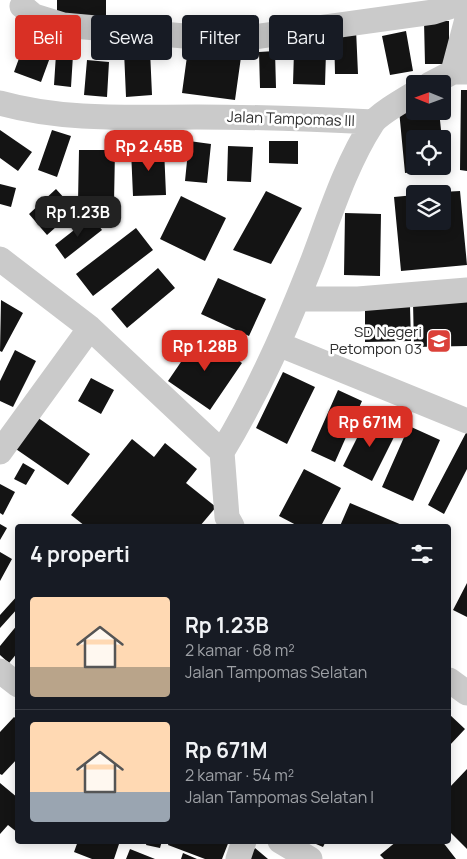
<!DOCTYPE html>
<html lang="id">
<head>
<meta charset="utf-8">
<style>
  :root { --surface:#171b24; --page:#242831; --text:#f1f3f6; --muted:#9ea1a6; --line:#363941; --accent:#d93025 }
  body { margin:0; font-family:Manrope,sans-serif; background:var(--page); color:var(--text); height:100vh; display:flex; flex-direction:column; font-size:19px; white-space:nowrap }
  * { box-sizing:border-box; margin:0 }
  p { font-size:16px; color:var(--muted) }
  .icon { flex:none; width:28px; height:28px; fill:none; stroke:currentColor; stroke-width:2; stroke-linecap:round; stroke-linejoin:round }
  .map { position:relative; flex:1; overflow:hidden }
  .drawer { position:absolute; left:15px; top:524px; width:436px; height:320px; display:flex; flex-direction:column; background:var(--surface); border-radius:5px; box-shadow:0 2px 12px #0003 }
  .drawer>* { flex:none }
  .guide { position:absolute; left:15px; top:15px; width:438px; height:45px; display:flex; gap:10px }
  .needle { width:32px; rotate:271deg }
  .buttons { position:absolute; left:406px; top:75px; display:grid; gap:10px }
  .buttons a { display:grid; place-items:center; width:45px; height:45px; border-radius:5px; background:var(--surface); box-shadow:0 2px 12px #0003; font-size:25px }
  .price { position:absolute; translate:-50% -42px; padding:0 11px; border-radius:10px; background:var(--accent); color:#fff; font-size:16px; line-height:32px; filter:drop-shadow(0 1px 2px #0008) }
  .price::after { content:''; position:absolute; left:50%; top:30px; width:15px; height:11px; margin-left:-8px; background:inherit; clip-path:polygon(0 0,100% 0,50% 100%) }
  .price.on { background:#222; color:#fff }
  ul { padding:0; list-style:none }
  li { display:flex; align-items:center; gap:15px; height:125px; padding:0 15px }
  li+li { border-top:1px solid var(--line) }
  li span { display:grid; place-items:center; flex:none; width:140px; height:100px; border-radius:5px; color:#555 }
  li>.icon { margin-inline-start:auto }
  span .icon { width:60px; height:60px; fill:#fffc; stroke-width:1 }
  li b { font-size:21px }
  h2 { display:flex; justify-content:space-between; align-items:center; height:60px; padding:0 15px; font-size:21px }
  .chip { padding:0 18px; border-radius:5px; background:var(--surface); box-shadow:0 2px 12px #0003; font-size:18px; line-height:45px }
  .chip.on { background:var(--accent); color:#fff }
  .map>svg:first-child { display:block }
  .building { fill:#141414 }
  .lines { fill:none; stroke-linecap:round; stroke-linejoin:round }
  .minor { stroke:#cacaca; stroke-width:25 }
  .labels { text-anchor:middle; stroke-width:5; stroke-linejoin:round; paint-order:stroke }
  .street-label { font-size:15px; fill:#2d2d2d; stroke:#fff }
  .poi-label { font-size:15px; fill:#2d2d2d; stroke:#fff; text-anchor:end }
</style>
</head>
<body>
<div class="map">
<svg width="467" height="859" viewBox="0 0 467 859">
  <rect width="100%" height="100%" fill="#fff"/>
  <!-- building -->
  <path class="building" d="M57,0H106V16H57Z
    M424,21H449V64H425Z
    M356,29L358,74H335L334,30Z
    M406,31L413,71L390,75L382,36Z
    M25,42L52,52L41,82L14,72Z
    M188,49L241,57L235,100L182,93Z
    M150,50L152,95L126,97L124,51Z
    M275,51L276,88H260L259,52Z
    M294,51L326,52L325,85L293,84Z
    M56,54L73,55L71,87L54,85Z
    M87,60L109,62L107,97L84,95Z
    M461,90H467V171L460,170Z
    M415,109V111H439L442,139H415V166H442V155H444L445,168L405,173L399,110Z
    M0,130L32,152L18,171L0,158Z
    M52,130L71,136L57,177L38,170Z
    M189,141L211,144L207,183L185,181Z
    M269,141H298V164L269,163Z
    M228,146L253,147L251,182L227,181Z
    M164,148L166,195L133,196L131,150Z
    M79,150H115L114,203L78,202Z
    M0,184L16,188L11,207L0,204Z
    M56,189L75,210L47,235L29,214Z
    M266,191L302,208L271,264L233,250Z
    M460,191L467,265L401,271L394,197L415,195V221H442V192Z
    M181,196L226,218L205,261L160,239Z
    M345,213L381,214L380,276L344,275Z
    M92,216L102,230L65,259L55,245Z
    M136,228L153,250L93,296L76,274Z
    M158,268L175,288L127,328L111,309Z
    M218,278L266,299L249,336L201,314Z
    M1,300L23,313L2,352L0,351Z
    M467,300V346L414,347L413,302Z
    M410,306L411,341L365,342V307Z
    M200,334L242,363L210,410L168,381Z
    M15,350L36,361L13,407L0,401V381Z
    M283,372L315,387L287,444L256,428Z
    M91,378L114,390L101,414L78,401Z
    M338,390L362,401L335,462L311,451Z
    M369,414L398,429L372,481L343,466Z
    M34,415L90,454L68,485L13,447Z
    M409,426L440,440L413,501L382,487Z
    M467,431V469L444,514L428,505Z
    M132,439L154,457L165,443L197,469L186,483L216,507L200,526H85L71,515Z
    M23,463L35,470L26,485L14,479Z
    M304,469L341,488L321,526H298L279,516Z
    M0,484L15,492L3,515L0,513Z
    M350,503L402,525V526H340Z
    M0,524L7,528L0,540Z
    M0,552L12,559L0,581Z
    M467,583V617L453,610Z
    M18,595V608L0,628V615Z
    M18,624V652L9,663L0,655V646Z
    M449,714L465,729L449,746Z
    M14,717L18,720V758L2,775L0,774V732Z
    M467,769V849L449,831V788Z
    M0,783L18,798V833L8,825L0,834Z
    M78,841H120L114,859H92L74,852Z
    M147,841H162L160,848L146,845Z
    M169,841H229L222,859H205L168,845Z
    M309,841H326L323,847Z
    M397,841H442L456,859H384L380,855Z
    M255,848L268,859H247Z
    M130,849L155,859H126Z
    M183,853L197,859H181Z"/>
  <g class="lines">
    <!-- minor -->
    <path class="minor" d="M22,6L34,16L63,25L184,36L253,37L433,12L467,1
      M453,72L467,19
      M430,84L453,72H467
      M0,103C64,121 131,117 197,117C256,117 314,119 373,122
      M0,259L90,328L222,452L227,517L232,526
      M298,299H358L467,290
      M278,344L467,421
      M0,452L90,328
      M222,452C259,391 287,326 313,260C330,215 346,164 372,124C377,115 405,99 415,93
      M0,671L18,685
      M449,680L467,693
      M280,841L310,859
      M238,859L244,841"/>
  </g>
  <!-- icons -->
  <defs>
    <symbol id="school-square" viewBox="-11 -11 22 22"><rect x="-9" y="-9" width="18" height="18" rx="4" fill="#db4139" stroke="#fff"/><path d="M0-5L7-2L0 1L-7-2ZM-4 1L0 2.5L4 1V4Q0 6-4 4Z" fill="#fff"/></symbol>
  </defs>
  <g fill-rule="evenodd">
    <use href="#school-square" x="425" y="327" width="28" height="28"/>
  </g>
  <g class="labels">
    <!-- street labels -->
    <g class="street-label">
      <text transform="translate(291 119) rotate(2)" y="5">Jalan Tampomas III</text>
    </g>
    <!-- poi labels -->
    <g class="poi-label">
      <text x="422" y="337">SD Negeri<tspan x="422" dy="17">Petompon 03</tspan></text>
    </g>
  </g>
</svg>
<div class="buttons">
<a><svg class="needle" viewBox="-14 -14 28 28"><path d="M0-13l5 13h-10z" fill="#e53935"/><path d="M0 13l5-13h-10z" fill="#9ea1a6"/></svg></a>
<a><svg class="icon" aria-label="locate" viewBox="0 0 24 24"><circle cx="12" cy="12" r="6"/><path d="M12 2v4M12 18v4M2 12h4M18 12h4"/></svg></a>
<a><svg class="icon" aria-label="layers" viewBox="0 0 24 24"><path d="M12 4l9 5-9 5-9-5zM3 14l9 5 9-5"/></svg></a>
</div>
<b class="price" style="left:149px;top:172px">Rp 2.45B</b>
<b class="price on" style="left:78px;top:238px">Rp 1.23B</b>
<b class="price" style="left:205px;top:372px">Rp 1.28B</b>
<b class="price" style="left:370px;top:448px">Rp 671M</b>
<div class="guide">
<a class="chip on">Beli</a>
<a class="chip">Sewa</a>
<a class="chip">Filter</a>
<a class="chip">Baru</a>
</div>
<section class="drawer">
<h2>4 properti<svg class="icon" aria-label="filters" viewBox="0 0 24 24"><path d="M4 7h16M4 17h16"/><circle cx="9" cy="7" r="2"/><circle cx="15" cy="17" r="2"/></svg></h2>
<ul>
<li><span style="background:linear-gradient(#ffd9b3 70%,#b9a48a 0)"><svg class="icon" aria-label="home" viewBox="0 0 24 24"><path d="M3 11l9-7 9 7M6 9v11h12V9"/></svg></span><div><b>Rp 1.23B</b><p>2 kamar · 68 m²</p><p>Jalan Tampomas Selatan</p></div></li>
<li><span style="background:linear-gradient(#ffd9b3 70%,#9aa5b1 0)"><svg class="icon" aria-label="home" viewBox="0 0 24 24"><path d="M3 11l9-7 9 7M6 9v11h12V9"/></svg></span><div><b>Rp 671M</b><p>2 kamar · 54 m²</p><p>Jalan Tampomas Selatan I</p></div></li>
</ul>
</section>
</div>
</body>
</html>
